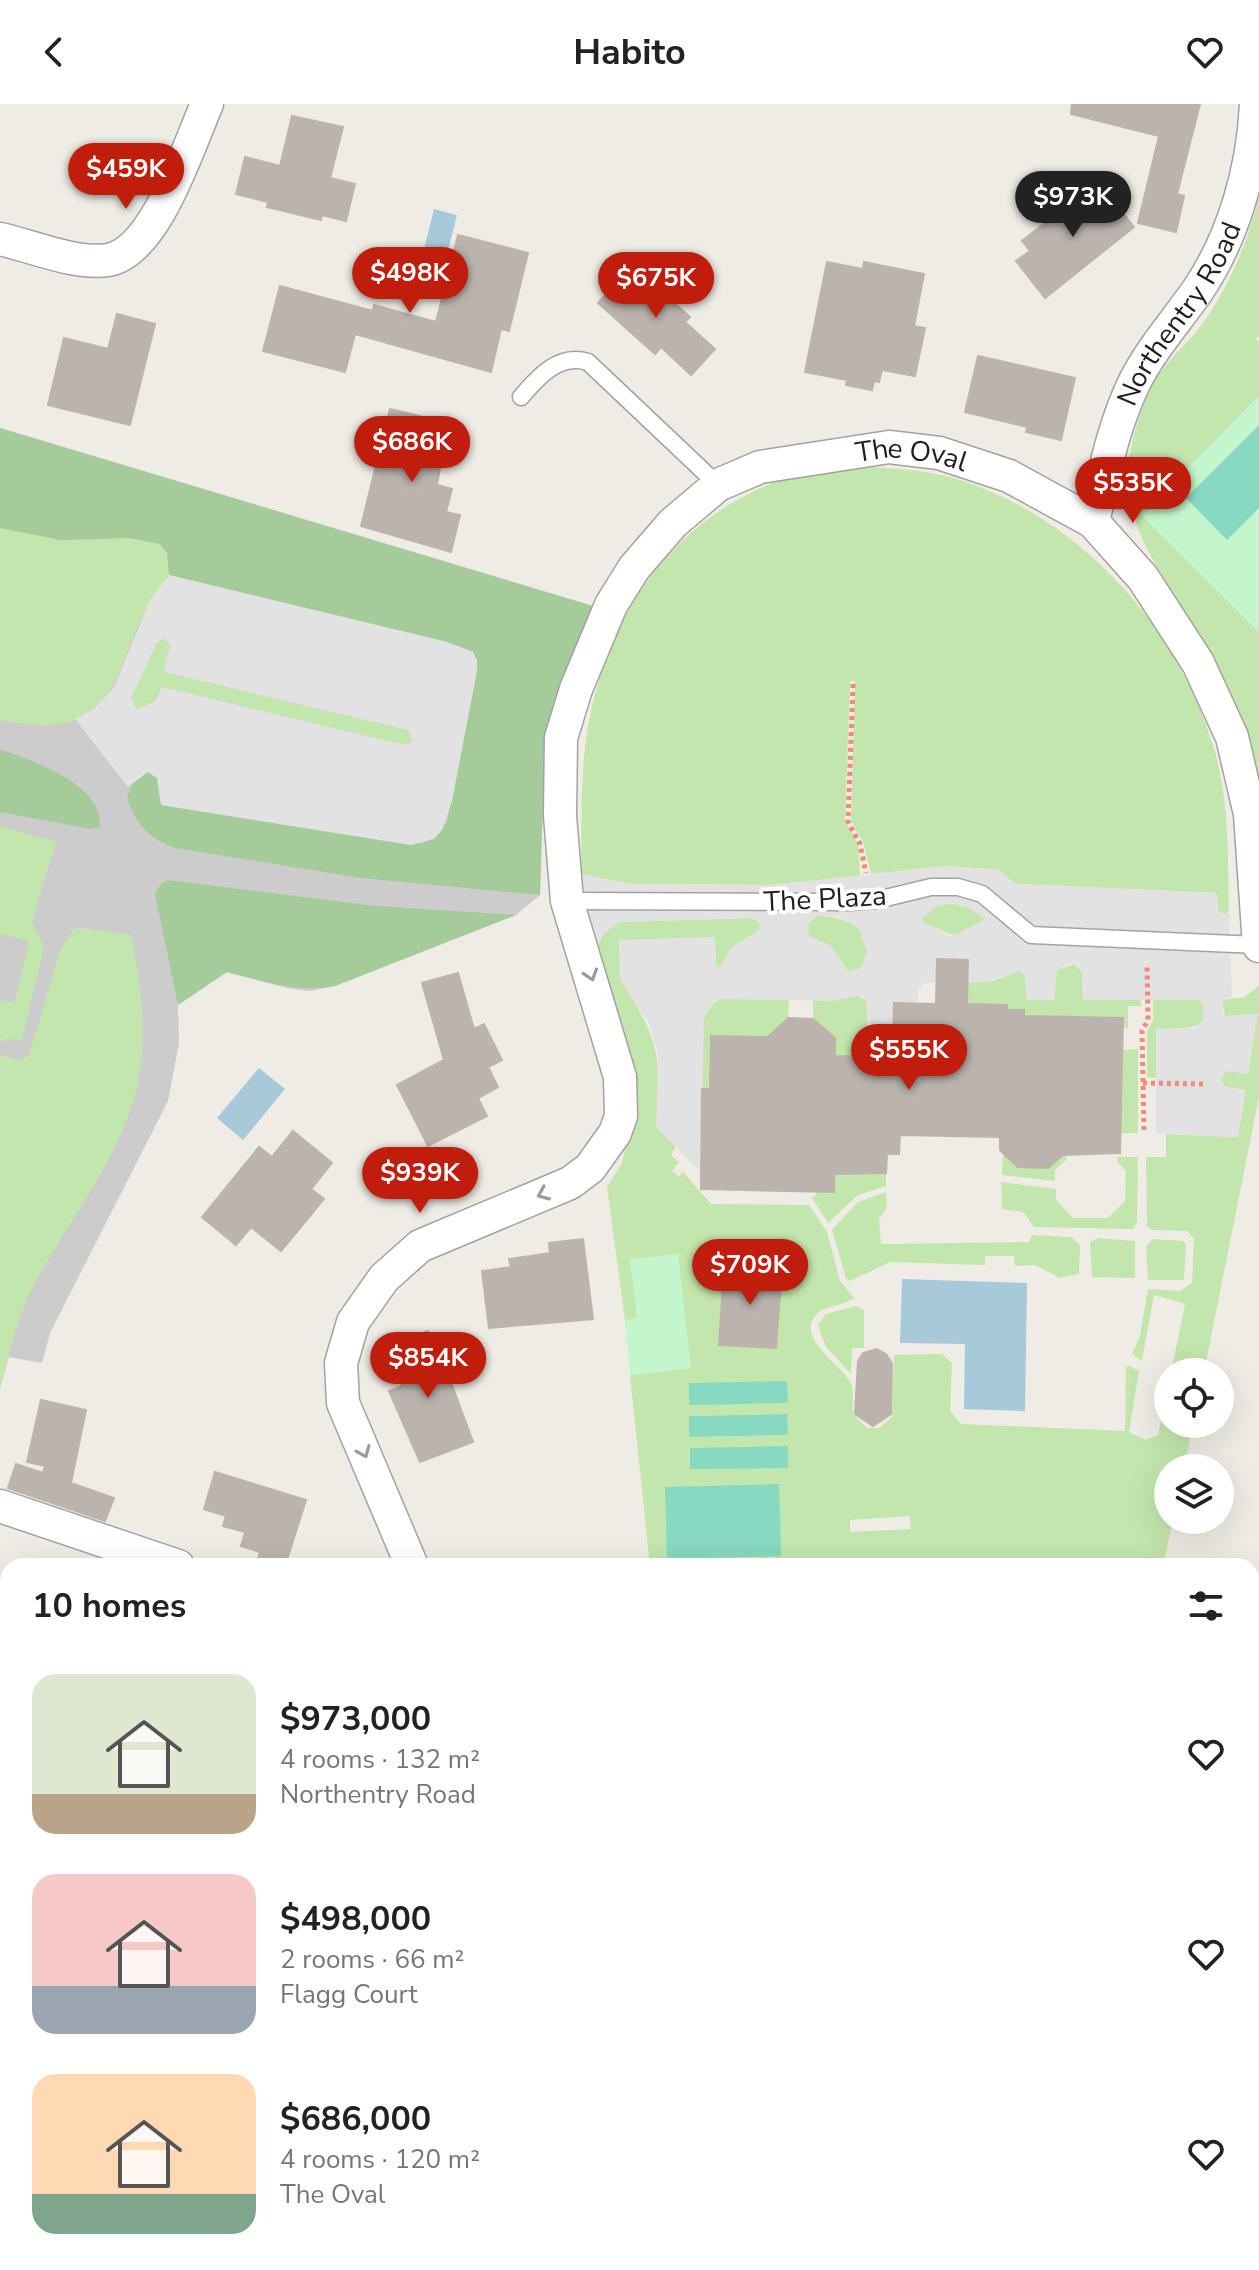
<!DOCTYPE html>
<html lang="en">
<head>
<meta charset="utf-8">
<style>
  :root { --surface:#fff; --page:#f2f2f2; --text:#222; --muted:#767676; --accent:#c01d0c }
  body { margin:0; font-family:"Nunito Sans",sans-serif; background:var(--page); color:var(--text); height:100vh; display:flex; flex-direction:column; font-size:30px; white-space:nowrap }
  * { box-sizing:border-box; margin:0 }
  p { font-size:26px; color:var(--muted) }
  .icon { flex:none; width:44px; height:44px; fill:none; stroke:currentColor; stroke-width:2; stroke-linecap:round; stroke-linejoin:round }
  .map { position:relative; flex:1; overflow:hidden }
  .drawer { position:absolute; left:0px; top:1454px; width:1260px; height:712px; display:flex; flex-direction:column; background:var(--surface); border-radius:24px 24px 0 0; box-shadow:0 8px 32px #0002 }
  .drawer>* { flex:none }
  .controls { position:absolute; left:1154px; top:1254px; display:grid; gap:16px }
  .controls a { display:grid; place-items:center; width:80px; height:80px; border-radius:50%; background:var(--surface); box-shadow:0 8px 32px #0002; font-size:40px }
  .price { position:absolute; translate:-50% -68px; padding:0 18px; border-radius:28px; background:var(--accent); color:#fff; font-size:26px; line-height:52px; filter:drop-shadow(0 2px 4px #0008) }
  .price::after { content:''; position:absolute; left:50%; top:48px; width:24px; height:18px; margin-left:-12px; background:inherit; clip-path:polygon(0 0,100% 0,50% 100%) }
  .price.current { background:#222; color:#fff }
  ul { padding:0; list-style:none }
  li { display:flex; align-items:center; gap:24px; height:200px; padding:0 32px }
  li span { display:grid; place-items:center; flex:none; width:224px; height:160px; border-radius:24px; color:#555 }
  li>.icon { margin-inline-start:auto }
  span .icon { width:96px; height:96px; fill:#fffc; stroke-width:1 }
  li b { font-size:34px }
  h2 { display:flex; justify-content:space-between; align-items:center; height:96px; padding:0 32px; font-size:34px }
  header { display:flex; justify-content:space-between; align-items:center; height:104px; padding:0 32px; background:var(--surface); font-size:36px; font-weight:700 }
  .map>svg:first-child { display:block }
  .residential { fill:#dcdbdb }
  .religious { fill:#ccc }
  .grass { fill:#c3e6ad; fill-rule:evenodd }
  .forest { fill:#a5cb9b }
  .park { fill:#c3f6cc }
  .pitch { fill:#87d9c1 }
  .parking { fill:#e2e2e2; fill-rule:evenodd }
  .water { fill:#a7c9d9 }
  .building { fill:#bbb4ae; stroke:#bfb4a8; stroke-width:2 }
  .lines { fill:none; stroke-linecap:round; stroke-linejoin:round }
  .service-casing { stroke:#a2a2a2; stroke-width:19 }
  .minor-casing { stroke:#a2a2a2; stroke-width:35 }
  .secondary-casing { stroke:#5a6e0b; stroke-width:47 }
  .path { stroke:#f18b72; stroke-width:5; stroke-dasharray:4 4; stroke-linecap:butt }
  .service { stroke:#fff; stroke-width:16 }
  .minor { stroke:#fff; stroke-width:32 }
  .secondary { stroke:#edf6bb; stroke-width:44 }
  .oneway { stroke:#9a9a9a }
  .labels { text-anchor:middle; stroke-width:8; stroke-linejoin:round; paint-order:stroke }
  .street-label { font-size:28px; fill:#1e1e1e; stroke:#fff }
</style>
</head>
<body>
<header><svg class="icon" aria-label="back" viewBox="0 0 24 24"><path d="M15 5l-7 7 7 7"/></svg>Habito<svg class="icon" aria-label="heart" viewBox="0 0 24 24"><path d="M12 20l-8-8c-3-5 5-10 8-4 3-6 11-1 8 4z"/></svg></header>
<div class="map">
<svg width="1259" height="2166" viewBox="0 0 1259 2166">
  <rect width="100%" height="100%" fill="#eeece4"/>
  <!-- residential -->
  <path class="residential" d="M1252,1973H1259V2166H518L519,2158H1252Z"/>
  <!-- religious -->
  <path class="religious" d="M0,324L593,502L545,631L540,791L516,811L335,882L310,887L287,884L227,868L178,901L179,939L168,997L50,1229L42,1259L9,1253L0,1285Z"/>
  <!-- grass -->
  <path class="grass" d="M1259,94V231L1256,235L1259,238V292L1142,411L1259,528V670C1247,628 1232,589 1211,551C1157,453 1096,411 1149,288C1162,259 1187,242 1205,216C1231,179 1247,138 1259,94Z
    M843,362C884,364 924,364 963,377C1084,417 1180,526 1215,648C1229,698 1228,753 1229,805L1226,810L1217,808L1216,789L1015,780L999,766L948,762L871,770L863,738L851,717L855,577H850L845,717L858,740L860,772L771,781L631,780L581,770C582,726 580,679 586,636C602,528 655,435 756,386C782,373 814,368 843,362Z
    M0,424L61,436L129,434L160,440L167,449L169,471C105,544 139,645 0,616Z
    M164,534L170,542L164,568L408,626L412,637L406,641L392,638L162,583L150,602L137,606L131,594L157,539Z
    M0,722L56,738L32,818L44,843L22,937L7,934L5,938L0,936V896L14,899L29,837L0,830Z
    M951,799L969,804L985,815L957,833L922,818V812L935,803Z
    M817,811C846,813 884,827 861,864L848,868L836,849L809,832L807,821Z
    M752,814L759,816L760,825L731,844L720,864L716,861L715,834L620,875C658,933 663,953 656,1023L676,1041L671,1051L679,1058L672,1067L679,1073L683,1068L711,1100L809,1101L827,1128L840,1177L854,1194C844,1202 824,1201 815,1212C796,1236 845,1263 851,1280C855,1289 851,1301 854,1311L867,1324H879L892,1313L894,1251L942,1250L952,1259L950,1307L961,1320L1125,1327L1126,1263L1129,1262L1139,1267L1129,1328L1146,1336L1158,1331L1168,1284V1320H1193L1184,1364H1168V1416H1173L1163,1462H650L630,1271L690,1264L637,1215L625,1216L607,1083L622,1059L633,1010L597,855C598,837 601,825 620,818ZM787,1278V1299L689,1300ZM787,1310V1331L689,1333L690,1312ZM788,1343L691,1365H690L691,1344ZM910,1412L911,1425L850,1428V1416Z
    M75,823L131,831C142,883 149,942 134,994C114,1062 67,1119 34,1181C17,1214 9,1250 0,1285V951L21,956L29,951L60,847Z
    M1075,860L1082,868L1083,895L1141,896V902H1128V924H1123L1122,914L1046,913L1024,922L1023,906H1007V901L966,900V879L993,877L1019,867L1025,872L1027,896H1054L1057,866Z
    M1259,881V993L1204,1268H1171L1185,1200L1154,1191L1142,1257L1132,1250L1140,1232L1148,1185L1180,1187L1192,1179L1194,1135L1187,1127L1153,1126L1147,1122L1146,1053H1166V1030L1238,1033L1245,986L1225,983L1221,975L1225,967L1248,969L1257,911L1225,912L1222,896L1245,893Z
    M857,890L867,898L868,953L835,952V934L813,915V896L833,897Z
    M724,894L789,896L788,914L775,933L711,932L710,985H702C702,959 692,902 724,894Z
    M1153,896H1200C1226,927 1173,925 1156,925V974L1147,973V928L1153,916Z
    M1138,945V1029H1117L1122,946Z
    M1003,1051H1008L1018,1063L1066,1051V1056L1055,1066V1077L1002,1071Z
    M1117,1053H1138L1137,1118L1133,1125L1034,1123L1023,1108L1002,1105L1001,1078L1056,1085V1096L1073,1114H1108L1125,1097L1126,1067L1118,1059Z
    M886,1069V1082L858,1091L828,1119L812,1094L819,1087H834V1070Z
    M886,1088L887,1103L879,1115L881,1140L1029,1138L1032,1131L1071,1133L1080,1141L1079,1170L1060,1174L1035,1161L1015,1162L1014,1152H985V1161L890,1158L850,1177L846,1174L832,1126L858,1098Z
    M1098,1134L1135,1137V1174L1092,1173L1090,1138Z
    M1153,1135L1183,1137L1186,1141L1184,1176H1148L1146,1142Z
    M856,1202L864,1206V1244H852L851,1270L826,1243L818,1221L826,1210Z
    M1252,1973H1259V2121L1252,2127Z
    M557,2158H713L726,2166H615Z
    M769,2158H865L864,2166H770Z
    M1069,2158H1208C1180,2166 1100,2166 1069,2158Z"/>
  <!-- forest -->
  <path class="forest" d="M0,324L593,502L545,631L540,791L361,774L175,744C150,735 135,720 127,694L134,675L148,668L157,674L161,701L422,740L442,726L447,717L477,567L473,548L447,538L169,471L167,449L160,440L129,434L61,436L0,424Z
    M0,645C32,657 103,679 100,723L91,725L0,708Z
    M168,776L376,802L516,811L335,882C297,889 265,878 227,868L178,901L155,790L160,781Z
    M1252,1515H1259V1699H1252Z"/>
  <!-- park -->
  <path class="park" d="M1259,292V528L1141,411Z
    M678,1150L691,1264L630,1271L625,1216L637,1214L630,1155Z"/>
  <!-- pitch -->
  <path class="pitch" d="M1259,321V404L1227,436L1186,394Z
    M787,1277L788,1299L689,1301V1279Z
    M787,1310L788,1331L689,1333V1312Z
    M788,1342V1364L690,1365V1344Z
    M779,1380L781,1452L667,1455L665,1383Z"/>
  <!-- parking -->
  <path class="parking" d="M169,471L447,538L473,548L477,556V567L452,697L442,726L434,735L411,741L161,701L157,674L148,668L128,683L75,615L94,605L114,583L150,496ZM164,534L170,542L164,568L408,626L412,637L406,641L392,638L162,583L155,597L137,606L131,594L157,539Z
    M948,762L999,766L1015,780L1217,789L1219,810H1226L1229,805L1232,893L1223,895L1222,908L1225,912L1257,910L1248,970L1225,967L1221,975L1225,983L1246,986L1238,1033L1156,1030V925L1196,924L1204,914L1202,896H1083L1082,868L1078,861L1071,859L1057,866L1054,896H1027L1025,872L1019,867L986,878L924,879L918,886V899H894L893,953H868L867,898L862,891L833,897L717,895L707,905L704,916L701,1068L656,1023L658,951L650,921L620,875L619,836L715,833L716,861L720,864L731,844L759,826L761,819L752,814L620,818L600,832L597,855L581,770L631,780L771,781ZM951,799L969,804L985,815L952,833L920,816L935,803ZM817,811L840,813L859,824L867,848L861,864L848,868L831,842L809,832L808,818Z"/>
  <!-- water -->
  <path class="water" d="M434,105L457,111L446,154L423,149Z
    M259,964L285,985L243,1036L217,1014Z
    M902,1175L1027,1179L1025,1307L964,1305L965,1240L900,1239Z"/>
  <!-- building -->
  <path class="building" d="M1072,0H1200L1177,90L1184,92L1176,128L1138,119L1159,32L1071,10Z
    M292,12L343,23L330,74L355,80L346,117L322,111L321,116L267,103L268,98L236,90L245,53L280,62Z
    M1098,77L1134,123L1045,194L1016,157L1030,147L1022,137Z
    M458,131L528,149L509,227L501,225L491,268L355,230L345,268L263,247L280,182L373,207L374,201L436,218Z
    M827,158L863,165L864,158L924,170L914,222L925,224L915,272L882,266L879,278L874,277L872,286L846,281L847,276L805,268Z
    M633,161L690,213L685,218L715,245L691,271L661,243L655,250L598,199Z
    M117,210L155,220L130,321L48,301L64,234L108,245Z
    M978,252L1075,274L1061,336L1026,328L1027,323L965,308Z
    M390,305L448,319L437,381L452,385L446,408L460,411L451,448L361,422Z
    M937,855L968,856L967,900L1007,901V906H1024V912L1123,914L1120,1049L1063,1051L1048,1064L1018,1063L1000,1046V1033L900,1031L899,1050H887L886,1069L834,1070V1088L701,1085L702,985H710L711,932L768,933L788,914L813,915L835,934V952L893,953L894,899L936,900Z
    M458,869L474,925L484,920L502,956L488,963L498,983L478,994L487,1012L428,1042L397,981L444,956L422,879Z
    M293,1027L332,1059L311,1085L324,1095L281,1147L251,1123L236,1141L202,1113L259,1043L272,1053Z
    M583,1135L593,1215L489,1224L482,1167L511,1163L509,1155L550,1149L549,1139Z
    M724,1161L782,1165L776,1244L719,1241Z
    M428,1227L433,1239L436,1238L473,1338L420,1358L389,1287L402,1282L392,1254L402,1250L398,1238Z
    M876,1245L886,1250L892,1259L891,1310L873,1322L855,1310L858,1257L863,1249Z
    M41,1296L86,1306L71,1379L114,1394L105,1417L8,1384L16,1360L43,1369L45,1362L27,1358Z
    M215,1368L306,1396L285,1462H256L260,1448L241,1442L245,1428L223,1422L226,1412L204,1405Z"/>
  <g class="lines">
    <defs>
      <path id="service" d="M521,293C538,273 559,249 588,258L718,381
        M567,797L850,798L877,796L931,783H958L982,790L1031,831L1257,841"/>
      <g id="minor">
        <path d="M0,135C32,142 75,161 108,156C156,148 189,40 207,0"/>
        <path id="s1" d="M1093,418C1104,370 1113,322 1135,277C1152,244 1177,216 1198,186C1234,132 1253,65 1256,0"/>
        <path d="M0,1402L178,1462"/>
        <path id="s2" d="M412,1462L343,1299L341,1259L353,1218L384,1174L420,1142L570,1079L590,1064L615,1029L621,1012L620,973L567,797L560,712L561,634L576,585L611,501L634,464L673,419L718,381L760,363L889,343L939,349L1009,372L1093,418L1143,474L1198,559L1232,633L1250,710L1259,842"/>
        <path d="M1252,1495H1259"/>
        <path d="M2,2166L8,2124"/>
        <path d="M452,2166L453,2158"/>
      </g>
      <path id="secondary" d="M0,1782L8,1783
        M1252,1915L1259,1916"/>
    </defs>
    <!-- service casing -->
    <use href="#service" class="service-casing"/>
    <!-- minor casing -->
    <use href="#minor" class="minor-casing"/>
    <!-- secondary casing -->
    <use href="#secondary" class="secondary-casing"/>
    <!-- path -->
    <path class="path" d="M853,580L848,718L860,740L866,769
      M1143,979L1206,980
      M1144,1026L1142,927L1148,916L1147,860
      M1252,2137L1259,2131
      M745,2158L752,2166
      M1039,2158L1040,2166
      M1048,2158L1064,2166
      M1236,2158L1242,2166
      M954,2166L964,2158
      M1210,2166L1223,2158"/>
    <!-- service -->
    <use href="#service" class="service"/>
    <!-- minor -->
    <use href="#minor" class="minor"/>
    <!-- secondary -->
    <use href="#secondary" class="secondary"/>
  </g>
  <!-- one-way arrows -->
  <defs><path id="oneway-chevron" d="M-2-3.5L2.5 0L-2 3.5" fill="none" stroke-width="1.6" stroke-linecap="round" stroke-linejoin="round" transform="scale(2)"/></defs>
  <g class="oneway">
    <use href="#oneway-chevron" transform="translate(591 871) rotate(72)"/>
    <use href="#oneway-chevron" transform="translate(543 1090) rotate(157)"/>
    <use href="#oneway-chevron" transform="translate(364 1348) rotate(67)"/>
  </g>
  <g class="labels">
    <!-- street labels -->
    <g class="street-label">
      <text dy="10" stroke="none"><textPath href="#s1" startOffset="228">Northentry Road</textPath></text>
      <text dy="10" stroke="none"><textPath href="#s2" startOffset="1500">The Oval</textPath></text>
      <text transform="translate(825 794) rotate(-3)" y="10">The Plaza</text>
    </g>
  </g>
</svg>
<div class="controls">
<a><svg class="icon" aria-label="locate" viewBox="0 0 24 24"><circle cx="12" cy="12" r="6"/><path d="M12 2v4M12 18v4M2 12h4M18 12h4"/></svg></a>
<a><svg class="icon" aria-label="layers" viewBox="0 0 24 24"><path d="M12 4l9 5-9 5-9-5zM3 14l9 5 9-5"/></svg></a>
</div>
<b class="price" style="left:126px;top:107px">$459K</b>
<b class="price current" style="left:1073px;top:135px">$973K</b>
<b class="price" style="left:410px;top:211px">$498K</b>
<b class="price" style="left:656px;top:216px">$675K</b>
<b class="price" style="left:412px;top:380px">$686K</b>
<b class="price" style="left:1133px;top:421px">$535K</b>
<b class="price" style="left:909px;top:988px">$555K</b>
<b class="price" style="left:420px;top:1111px">$939K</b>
<b class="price" style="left:750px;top:1203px">$709K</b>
<b class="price" style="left:428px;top:1296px">$854K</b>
<section class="drawer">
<h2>10 homes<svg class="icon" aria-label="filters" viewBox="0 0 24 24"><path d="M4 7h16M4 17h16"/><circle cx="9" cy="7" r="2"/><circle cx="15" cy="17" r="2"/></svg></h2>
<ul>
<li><span style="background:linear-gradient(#dfe7d0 75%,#b9a48a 0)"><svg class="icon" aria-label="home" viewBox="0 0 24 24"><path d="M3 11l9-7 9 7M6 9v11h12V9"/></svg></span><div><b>$973,000</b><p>4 rooms · 132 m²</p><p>Northentry Road</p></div><svg class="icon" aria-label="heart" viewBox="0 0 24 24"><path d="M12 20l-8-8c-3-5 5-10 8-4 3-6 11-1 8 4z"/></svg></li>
<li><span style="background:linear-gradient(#f6c9c9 70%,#9aa5b1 0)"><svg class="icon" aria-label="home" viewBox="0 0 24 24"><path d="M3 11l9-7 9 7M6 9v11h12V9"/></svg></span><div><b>$498,000</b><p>2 rooms · 66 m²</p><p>Flagg Court</p></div><svg class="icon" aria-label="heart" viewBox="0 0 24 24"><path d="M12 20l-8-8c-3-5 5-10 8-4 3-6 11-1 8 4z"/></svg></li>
<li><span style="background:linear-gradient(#ffd9b3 75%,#7fa58c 0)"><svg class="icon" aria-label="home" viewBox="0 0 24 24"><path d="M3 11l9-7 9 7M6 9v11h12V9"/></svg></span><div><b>$686,000</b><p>4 rooms · 120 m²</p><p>The Oval</p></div><svg class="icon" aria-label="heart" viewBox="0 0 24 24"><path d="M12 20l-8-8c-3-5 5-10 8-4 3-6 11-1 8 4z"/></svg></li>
</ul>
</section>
</div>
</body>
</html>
